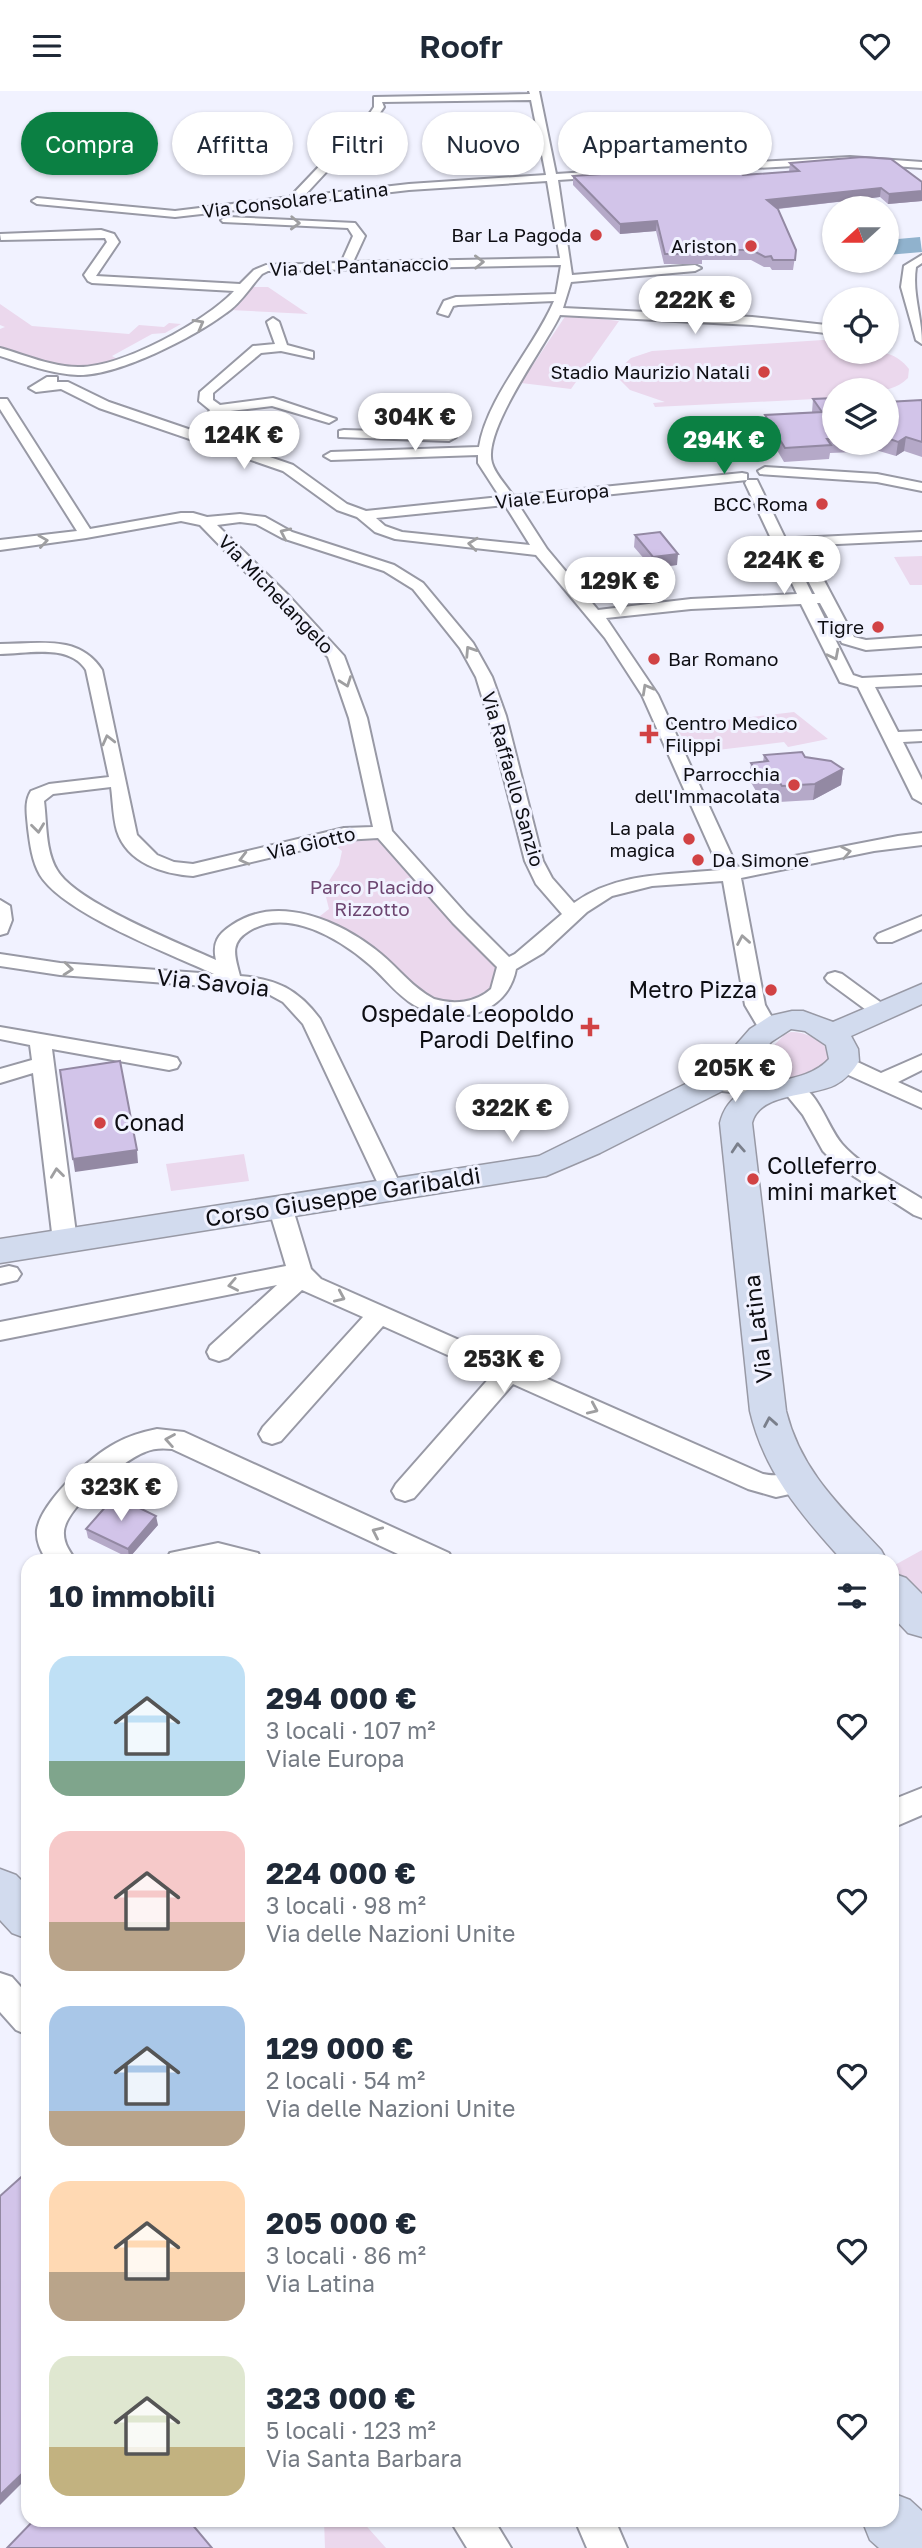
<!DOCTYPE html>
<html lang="it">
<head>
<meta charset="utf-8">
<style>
  :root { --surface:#fff; --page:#f6f6f7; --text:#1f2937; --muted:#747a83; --accent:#0b8043 }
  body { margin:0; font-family:"Golos Text",sans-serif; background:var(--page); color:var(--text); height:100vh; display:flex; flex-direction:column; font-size:26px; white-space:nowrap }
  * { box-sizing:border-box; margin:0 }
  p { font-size:23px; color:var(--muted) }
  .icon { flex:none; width:38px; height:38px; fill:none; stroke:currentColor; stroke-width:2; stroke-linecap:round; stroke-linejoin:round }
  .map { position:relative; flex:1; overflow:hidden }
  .drawer { position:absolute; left:21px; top:1463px; width:878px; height:973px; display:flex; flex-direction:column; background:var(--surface); border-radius:21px; box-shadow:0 2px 5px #0004 }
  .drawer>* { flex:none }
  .guide { position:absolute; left:21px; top:21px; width:880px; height:63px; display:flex; gap:14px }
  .needle { width:46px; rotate:249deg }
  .controls { position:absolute; left:822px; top:105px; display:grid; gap:14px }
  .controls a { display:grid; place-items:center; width:77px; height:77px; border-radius:50%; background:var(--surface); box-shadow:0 2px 5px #0004; font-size:35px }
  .price { position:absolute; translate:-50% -60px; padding:0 16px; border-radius:24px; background:#fff; color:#222; font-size:23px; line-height:46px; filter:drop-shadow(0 2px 4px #0008) }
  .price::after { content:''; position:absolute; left:50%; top:42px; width:21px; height:16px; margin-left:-10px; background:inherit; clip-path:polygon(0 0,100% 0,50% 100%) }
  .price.on { background:var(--accent); color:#fff }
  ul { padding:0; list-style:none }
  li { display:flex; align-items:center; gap:21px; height:175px; padding:0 28px }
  li span { display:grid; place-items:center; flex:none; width:196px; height:140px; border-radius:21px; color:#555 }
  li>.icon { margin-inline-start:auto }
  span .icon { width:84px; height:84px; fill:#fffc; stroke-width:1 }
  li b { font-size:30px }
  h2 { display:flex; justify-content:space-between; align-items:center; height:84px; padding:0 28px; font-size:30px }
  .chip { padding:0 24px; border-radius:32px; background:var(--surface); box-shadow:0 2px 5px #0004; font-size:24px; line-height:63px }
  .chip.on { background:var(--accent); color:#fff }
  header { display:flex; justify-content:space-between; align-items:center; height:91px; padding:0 28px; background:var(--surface); font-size:32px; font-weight:600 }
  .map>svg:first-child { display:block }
  .green { fill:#ebd8ed }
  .water { fill:#90b2cd }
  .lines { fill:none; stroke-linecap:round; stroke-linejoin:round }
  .street-casing { stroke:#9899a5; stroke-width:4 }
  .secondary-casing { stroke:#9899a5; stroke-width:3 }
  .street { fill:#fff; fill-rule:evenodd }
  .secondary { fill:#d2dbee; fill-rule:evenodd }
  .wall { fill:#b5a9c8 }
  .shaded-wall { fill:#9389a3 }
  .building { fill:#d2c4e9; stroke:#9389a3; stroke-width:2 }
  .oneway { stroke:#9f9fa1 }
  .oneway2 { stroke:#7a7f8b }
  .poi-dot { fill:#d14244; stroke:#f1f2ff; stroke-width:2.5 }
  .labels { text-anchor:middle; stroke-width:6; stroke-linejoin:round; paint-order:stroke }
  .far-street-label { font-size:19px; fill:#0e0e13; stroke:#f1f2ff }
  .far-poi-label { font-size:19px; fill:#0e0e13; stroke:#f1f2ff; text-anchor:end }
  .far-park-label { font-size:19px; fill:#6d4671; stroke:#f1f2ff }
  .street-label { font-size:23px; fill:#0e0e13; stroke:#f1f2ff }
  .poi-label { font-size:23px; fill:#0e0e13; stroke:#f1f2ff; text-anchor:end }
</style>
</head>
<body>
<header><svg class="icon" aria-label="menu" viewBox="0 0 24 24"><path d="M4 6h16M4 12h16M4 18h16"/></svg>Roofr<svg class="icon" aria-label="heart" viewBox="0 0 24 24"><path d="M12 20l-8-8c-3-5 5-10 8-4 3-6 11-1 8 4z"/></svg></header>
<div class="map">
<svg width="922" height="2457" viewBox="0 0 922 2457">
  <rect width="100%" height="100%" fill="#f1f2ff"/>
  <!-- green -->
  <path class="green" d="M250,196H268L308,223L230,219Z
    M0,213L32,235L129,243L139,234L164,236L169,232L181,233L165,242L152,243L112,265L119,269C66,283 50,274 0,260V238L5,236L0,234Z
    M566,224L619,230L571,298L521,292Z
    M823,249L835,250V261C862,261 891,254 909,278L908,287C889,306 861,299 835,299V307L655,316L653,312L665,311L630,299L619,288L620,277L631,267L652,260Z
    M922,465V494H910L894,466Z
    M794,621L828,648L788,656L784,651L692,662L675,635Z
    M376,746L495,876L494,894C471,912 451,913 424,905L315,829L329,818L324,798L339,774L342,760L332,752L343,748Z
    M791,941C806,941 821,948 829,961V968C809,985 777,1003 754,981V975L784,944Z
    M244,1063L249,1090L171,1100L166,1073Z
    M922,1459V1526L893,1495V1475Z
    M324,2429H361L386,2457H325Z"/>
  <!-- water -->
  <path class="water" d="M920,146L922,161L887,164V149Z"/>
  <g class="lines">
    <defs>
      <path id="street" d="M529,0H539L556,83L635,78L640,81L635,84L558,89L572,184L695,174L701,177L695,180L571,191L563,217L752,226L835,235V243L752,234L560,224C545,256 482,339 492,372C495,383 507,395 513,405L742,382L747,383V389H757L812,503H815L803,480L811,475L819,480L854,546L866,549L922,545V555L866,559L842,552L820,512H817L853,584L862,587L922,584V594L875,596L898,641L922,640V650L903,651L922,689V712L913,707L858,596L840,591L801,513L691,518L606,527L658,604L737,776L898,745L922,742V754L874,760L741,787L765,914L778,937L775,941H761L745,914L723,790L652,795L612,805L587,821L543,862L516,878C507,926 451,936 414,914C397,904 385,887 370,874C340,848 288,816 249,840C229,852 235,865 240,885C276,888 298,898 320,928L402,1097L399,1102L391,1105L383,1102L380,1097L303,933L283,911L261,899L60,884L0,875V863L60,872L214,883C171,863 64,823 40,784C32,770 30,753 28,737C27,724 24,711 31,700L49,693L109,686L86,579C69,552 27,563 0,563V553C38,553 79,543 102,579L137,744L157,764L174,771L193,773L344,737L373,736L349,627L328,566L200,434L181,430L86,447L0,459V449L77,440L0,318V308H7L90,438L181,422H193L207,426L240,423L265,426L292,441L394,474L423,492L473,552L492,586L506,625L543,770L552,787L574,812C617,781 669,784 720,779L642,604L605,547L536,464L395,448L375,441L357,426L337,419L283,380L99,317L61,298L36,301L29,297L47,286H57V291H68L109,311L197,341L210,319L199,310L200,301L253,255L275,253L267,231L273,227L279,231L287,254L313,261V267L281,260L261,262L213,302V309L220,314L273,307L336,328L329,332L272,315L222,321L209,345L293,374L347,413L366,420L500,406L478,372V364L331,369L324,365L331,361L479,356C487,306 534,257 554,210L458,214L453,215L448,225L438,222L444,210L456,206L556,203L561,174L268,180L262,183C250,196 241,212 226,222C194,246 118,285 78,284C52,283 25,273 0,265V257C25,264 52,276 78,276C121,277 205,231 234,200L92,192L88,190L84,184L107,151L105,147L1,149L0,143L101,139L114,143L119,151L96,185L240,193L254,179L266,174L341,172L353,145L348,137L223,131L221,129L227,126L355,132L365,145L353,171L560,167L547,90L409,99L175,126L37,113L32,110L37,107L175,120L290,106L370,22L374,16V6L530,3ZM531,9L546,84L409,93L304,105L377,26L384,16L382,11ZM747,389L745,392L797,503L691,508L598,519L547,458L518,413ZM505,414L530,454L402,441L385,435L376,427ZM240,431L256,433L282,447L384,480L413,498L460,557L476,586L488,625L525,770L536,793L562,823L515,863L509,866L467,824L392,740L367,627L344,565L289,505L217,434ZM111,696C113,711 113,726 117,740C127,772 163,783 193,785L344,749L378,747L453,832L497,876L491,898C475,912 454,914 434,908C413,897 399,878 381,863C342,831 279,802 232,834C218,843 212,852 216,869C179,852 75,811 57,779C45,759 47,732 44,710L53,703Z
        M850,66L922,71V77L850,72L700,80L695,77L700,74Z
        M922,164V172L916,176C912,203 922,225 922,253L916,249L901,196L904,175Z
        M344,339L449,342L456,346L449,350L339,346V340Z
        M765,376L877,383L922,392V400L877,391L760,383L758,380Z
        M922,441V449L796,455L789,451L796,447Z
        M0,809L10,815L12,829L7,842L0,844Z
        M922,825V838L892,851H878L875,847L878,843Z
        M835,881L842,883L887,916L890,920L887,924H873L828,891L825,887L828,883Z
        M0,936L169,965L177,967L180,972L177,977L169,979L52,958L77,1150L73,1156L65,1158L57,1156L53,1150L33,982L0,992V978L32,969L30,954L0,948Z
        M922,964V979L898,991L922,1002V1017L835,978L832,973L835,968H851L881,982Z
        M711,986L760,990L768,992L771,997L768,1002L760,1004L703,998L700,993L703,988Z
        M792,990C818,997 826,1034 842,1053C862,1076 896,1091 922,1108V1127L914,1124L838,1075L823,1060L803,1024L781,997L784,992Z
        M280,1107L288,1110L292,1115L311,1178L321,1188L763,1383C779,1387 793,1380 808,1385L812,1392L808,1399L776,1406L748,1398L513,1293L414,1407L405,1410L396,1407L392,1400L396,1393L492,1284L383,1235L281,1350L272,1353L263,1350L259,1343L263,1336L363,1226L302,1199L228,1267L219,1270L210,1267L207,1261L210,1255L277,1194L0,1249V1231L286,1175L268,1115L272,1110Z
        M9,1175L17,1177L21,1183L17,1189L0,1193V1177Z
        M157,1338L184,1341L449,1462L453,1470H413L172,1358C162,1357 154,1357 145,1361C123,1369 66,1417 64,1440C63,1453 70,1460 76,1470H47C41,1460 36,1451 37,1439C41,1411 91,1365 116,1352C129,1345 142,1341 157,1338Z
        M218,1452L258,1462L262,1470H166L170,1462Z
        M922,1697V1724L892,1737V1709Z
        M0,1882L12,1886L28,1904V1944L16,1939L0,1921Z
        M450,2429H494L511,2457H467Z
        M575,2429H615L627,2457H587Z"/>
      <path id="secondary" d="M922,893V913L851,945L858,958L859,970C853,980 846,988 835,994C812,1006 759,1001 752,1032L786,1320C801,1380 840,1415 881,1459L887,1470H843C802,1425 764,1381 750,1320L720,1032C733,978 798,1002 829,968L826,954L805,940L791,938L771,951L736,993L600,1062L546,1085L0,1172V1148L539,1065L714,979L750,938L770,925L792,920H803L833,931Z
        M892,1482L906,1487L922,1503V1546L908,1542L892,1525Z
        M0,1778L16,1784L28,1796V1848L12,1842L0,1829Z
        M892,2402L910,2409L922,2420V2457H879L870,2449L862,2429H892Z"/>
    </defs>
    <!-- street casing -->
    <use href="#street" class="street-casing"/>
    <!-- secondary casing -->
    <use href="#secondary" class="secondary-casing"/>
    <!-- street -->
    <use href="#street" class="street"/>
    <!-- secondary -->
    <use href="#secondary" class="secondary"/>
  </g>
  <!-- wall -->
  <path class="wall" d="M790,72L922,91V110L888,113L880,106L778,118L796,159L793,179H772L770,176H764L751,169H702V173H664L656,140L620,143L573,94V85L743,84L789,81Z
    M835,307V352H887V311L922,309V366L904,360L896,365L879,360L830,362L829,368L784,371L764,337L765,324L812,321L813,308Z
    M635,444L677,474L652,477L634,456Z
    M764,664L805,666L843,678L841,694L813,709L779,711L776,705L760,707L749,688L751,672L763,671Z
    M158,1434L129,1467L88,1447L86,1438Z"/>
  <!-- shaded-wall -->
  <path class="shaded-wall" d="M881,97L880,106L766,119L767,109Z
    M922,100V110L888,113L889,103Z
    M657,130L656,140L620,143V133Z
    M906,346L904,360L896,365L898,351Z
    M678,463L677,474L652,477L653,466Z
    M843,678L841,694L813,709L815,693Z
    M137,1059L138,1072L75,1081L73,1068Z
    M156,1425L158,1434L129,1467L128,1458Z
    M28,2377V2386L0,2414V2404Z
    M194,2429H202L193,2438L191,2432Z"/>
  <!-- building -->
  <path class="building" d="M862,66L891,68L922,91V100L889,103L881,97L767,109L778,118L796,159L795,169H773L771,165L765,166L752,159H701L702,163H665L657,130L620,133L573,85L729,74L743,84L799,80L790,72Z
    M835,307V348H827L831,354L785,357L765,324L822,321L813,308Z
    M922,309V351L906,346L898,351L887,347V311Z
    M660,441L678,463L653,466L635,444Z
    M802,661L805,666L831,670L843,678L815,693L782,695L778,689L762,690L751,672L768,670L764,664Z
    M120,970L137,1059L73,1068L60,979Z
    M115,1405L156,1425L128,1458L86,1438Z
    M28,2080V2377L0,2404V2105Z
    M34,2429H194L191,2432L212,2457H7Z"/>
  <!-- one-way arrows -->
  <defs><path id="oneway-chevron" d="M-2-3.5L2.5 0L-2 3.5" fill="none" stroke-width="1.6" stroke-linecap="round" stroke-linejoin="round" transform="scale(1.75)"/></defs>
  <g class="oneway">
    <use href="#oneway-chevron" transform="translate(295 132) rotate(2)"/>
    <use href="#oneway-chevron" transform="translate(479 171) rotate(-1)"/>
    <use href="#oneway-chevron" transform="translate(199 233) rotate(-29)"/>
    <use href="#oneway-chevron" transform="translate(285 442) rotate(-155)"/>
    <use href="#oneway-chevron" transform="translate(43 450) rotate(-8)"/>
    <use href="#oneway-chevron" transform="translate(473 453) rotate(-174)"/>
    <use href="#oneway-chevron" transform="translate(470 560) rotate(-123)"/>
    <use href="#oneway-chevron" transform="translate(834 564) rotate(63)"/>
    <use href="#oneway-chevron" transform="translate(346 591) rotate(70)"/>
    <use href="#oneway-chevron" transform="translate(647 598) rotate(-119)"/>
    <use href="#oneway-chevron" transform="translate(108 649) rotate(-104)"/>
    <use href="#oneway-chevron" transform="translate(38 737) rotate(83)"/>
    <use href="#oneway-chevron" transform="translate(846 761) rotate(-11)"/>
    <use href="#oneway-chevron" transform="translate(244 768) rotate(166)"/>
    <use href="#oneway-chevron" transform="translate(743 849) rotate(-100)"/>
    <use href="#oneway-chevron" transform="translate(68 878) rotate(5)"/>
    <use href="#oneway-chevron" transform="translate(57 1082) rotate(-97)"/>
    <use href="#oneway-chevron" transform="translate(233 1194) rotate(169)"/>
    <use href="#oneway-chevron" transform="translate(340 1206) rotate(24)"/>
    <use href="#oneway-chevron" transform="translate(593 1318) rotate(24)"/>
    <use href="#oneway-chevron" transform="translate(170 1349) rotate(-170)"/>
    <use href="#oneway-chevron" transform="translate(377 1441) rotate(-155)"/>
  </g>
  <g class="oneway2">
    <use href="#oneway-chevron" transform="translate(738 1057) rotate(-94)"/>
    <use href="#oneway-chevron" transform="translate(770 1331) rotate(-100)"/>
  </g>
  <!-- markers -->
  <g class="poi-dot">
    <circle cx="596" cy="144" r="7"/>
    <circle cx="751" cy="155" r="7"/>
    <circle cx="764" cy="281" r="7"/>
    <circle cx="822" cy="413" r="7"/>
    <circle cx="878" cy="536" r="7"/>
    <circle cx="654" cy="568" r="7"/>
    <path d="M645.5 632.5h7v7h7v7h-7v7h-7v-7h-7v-7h7z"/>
    <circle cx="794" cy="694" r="7"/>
    <circle cx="689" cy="748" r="7"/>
    <circle cx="698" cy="769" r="7"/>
    <circle cx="771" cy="899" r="7"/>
    <path d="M586.5 925.5h7v7h7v7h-7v7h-7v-7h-7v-7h7z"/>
    <circle cx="100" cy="1032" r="7"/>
    <circle cx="753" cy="1088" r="7"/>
  </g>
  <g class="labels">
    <!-- far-street labels -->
    <g class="far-street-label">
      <text transform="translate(295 109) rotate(-7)" y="7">Via Consolare Latina</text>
      <text transform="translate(359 175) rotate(-2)" y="7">Via del Pantanaccio</text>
      <text transform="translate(552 405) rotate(-6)" y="7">Viale Europa</text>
      <text transform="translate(276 503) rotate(46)" y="7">Via Michelangelo</text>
      <text transform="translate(513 688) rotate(74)" y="7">Via Raffaello Sanzio</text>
      <text transform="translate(311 752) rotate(-13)" y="7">Via Giotto</text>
    </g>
    <!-- far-poi labels -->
    <g class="far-poi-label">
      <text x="582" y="151">Bar La Pagoda</text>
      <text x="737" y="162">Ariston</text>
      <text x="750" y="288">Stadio Maurizio Natali</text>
      <text x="808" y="420">BCC Roma</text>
      <text x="864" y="543">Tigre</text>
      <text x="668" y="575" text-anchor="start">Bar Romano</text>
      <text x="665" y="639" text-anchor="start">Centro Medico<tspan x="665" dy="22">Filippi</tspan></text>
      <text x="780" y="690">Parrocchia<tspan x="780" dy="22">dell'Immacolata</tspan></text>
      <text x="675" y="744">La pala<tspan x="675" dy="22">magica</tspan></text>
      <text x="712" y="776" text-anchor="start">Da Simone</text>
    </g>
    <!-- far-park labels -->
    <g class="far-park-label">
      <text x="372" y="803">Parco Placido<tspan x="372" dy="22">Rizzotto</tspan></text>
    </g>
    <!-- street labels -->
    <g class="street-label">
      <text transform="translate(213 892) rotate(6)" y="8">Via Savoia</text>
      <text transform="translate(343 1106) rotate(-9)" y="8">Corso Giuseppe Garibaldi</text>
      <text transform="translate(758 1238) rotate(-97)" y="8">Via Latina</text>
    </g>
    <!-- poi labels -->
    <g class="poi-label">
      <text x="757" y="907">Metro Pizza</text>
      <text x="574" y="931">Ospedale Leopoldo<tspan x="574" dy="26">Parodi Delfino</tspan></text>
      <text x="114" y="1040" text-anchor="start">Conad</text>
      <text x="767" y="1083" text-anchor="start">Colleferro<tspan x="767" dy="26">mini market</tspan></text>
    </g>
  </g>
</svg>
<div class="controls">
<a><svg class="needle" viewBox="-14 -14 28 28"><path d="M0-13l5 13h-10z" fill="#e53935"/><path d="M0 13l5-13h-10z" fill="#747a83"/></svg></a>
<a><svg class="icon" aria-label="locate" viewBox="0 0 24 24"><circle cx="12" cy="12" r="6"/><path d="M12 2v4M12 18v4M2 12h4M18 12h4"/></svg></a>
<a><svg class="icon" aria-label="layers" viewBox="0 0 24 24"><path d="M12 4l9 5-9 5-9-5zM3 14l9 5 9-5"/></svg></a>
</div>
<b class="price" style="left:695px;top:245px">222K €</b>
<b class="price" style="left:415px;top:362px">304K €</b>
<b class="price" style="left:244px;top:380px">124K €</b>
<b class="price on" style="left:724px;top:385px">294K €</b>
<b class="price" style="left:784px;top:505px">224K €</b>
<b class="price" style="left:620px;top:526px">129K €</b>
<b class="price" style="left:735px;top:1013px">205K €</b>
<b class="price" style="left:512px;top:1053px">322K €</b>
<b class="price" style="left:504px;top:1304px">253K €</b>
<b class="price" style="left:121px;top:1432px">323K €</b>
<div class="guide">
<a class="chip on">Compra</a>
<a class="chip">Affitta</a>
<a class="chip">Filtri</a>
<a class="chip">Nuovo</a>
<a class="chip">Appartamento</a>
</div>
<section class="drawer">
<h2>10 immobili<svg class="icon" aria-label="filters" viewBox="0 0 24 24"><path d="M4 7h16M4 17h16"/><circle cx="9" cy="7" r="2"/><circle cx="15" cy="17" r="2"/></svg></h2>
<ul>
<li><span style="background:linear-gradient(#bfe0f5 75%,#7fa58c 0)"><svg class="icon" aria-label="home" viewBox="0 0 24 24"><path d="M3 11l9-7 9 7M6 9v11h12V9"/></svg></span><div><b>294 000 €</b><p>3 locali · 107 m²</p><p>Viale Europa</p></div><svg class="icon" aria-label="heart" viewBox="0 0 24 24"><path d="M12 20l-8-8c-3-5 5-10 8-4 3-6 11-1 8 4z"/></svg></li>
<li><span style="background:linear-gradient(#f6c9c9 65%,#b9a48a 0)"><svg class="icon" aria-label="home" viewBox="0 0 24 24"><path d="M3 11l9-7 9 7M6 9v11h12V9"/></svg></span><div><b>224 000 €</b><p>3 locali · 98 m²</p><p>Via delle Nazioni Unite</p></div><svg class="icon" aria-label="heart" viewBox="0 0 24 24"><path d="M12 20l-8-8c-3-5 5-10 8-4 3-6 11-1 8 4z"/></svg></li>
<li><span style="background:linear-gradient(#a9c7e8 75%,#b9a48a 0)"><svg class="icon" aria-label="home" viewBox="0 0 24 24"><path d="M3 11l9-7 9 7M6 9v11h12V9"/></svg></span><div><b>129 000 €</b><p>2 locali · 54 m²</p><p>Via delle Nazioni Unite</p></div><svg class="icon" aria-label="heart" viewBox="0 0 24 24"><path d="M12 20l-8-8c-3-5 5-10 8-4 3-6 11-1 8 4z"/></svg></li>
<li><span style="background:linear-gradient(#ffd9b3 65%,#b9a48a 0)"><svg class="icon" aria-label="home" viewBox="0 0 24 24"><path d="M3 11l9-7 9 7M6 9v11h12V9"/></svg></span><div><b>205 000 €</b><p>3 locali · 86 m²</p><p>Via Latina</p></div><svg class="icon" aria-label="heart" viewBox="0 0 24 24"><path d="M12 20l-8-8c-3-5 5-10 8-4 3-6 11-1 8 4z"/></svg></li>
<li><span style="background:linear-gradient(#dfe7d0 65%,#c2b280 0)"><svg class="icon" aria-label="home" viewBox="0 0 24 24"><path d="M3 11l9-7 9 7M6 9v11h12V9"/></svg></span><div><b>323 000 €</b><p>5 locali · 123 m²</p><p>Via Santa Barbara</p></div><svg class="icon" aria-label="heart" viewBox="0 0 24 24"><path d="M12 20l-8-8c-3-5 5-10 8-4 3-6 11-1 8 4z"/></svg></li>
</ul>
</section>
</div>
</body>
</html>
